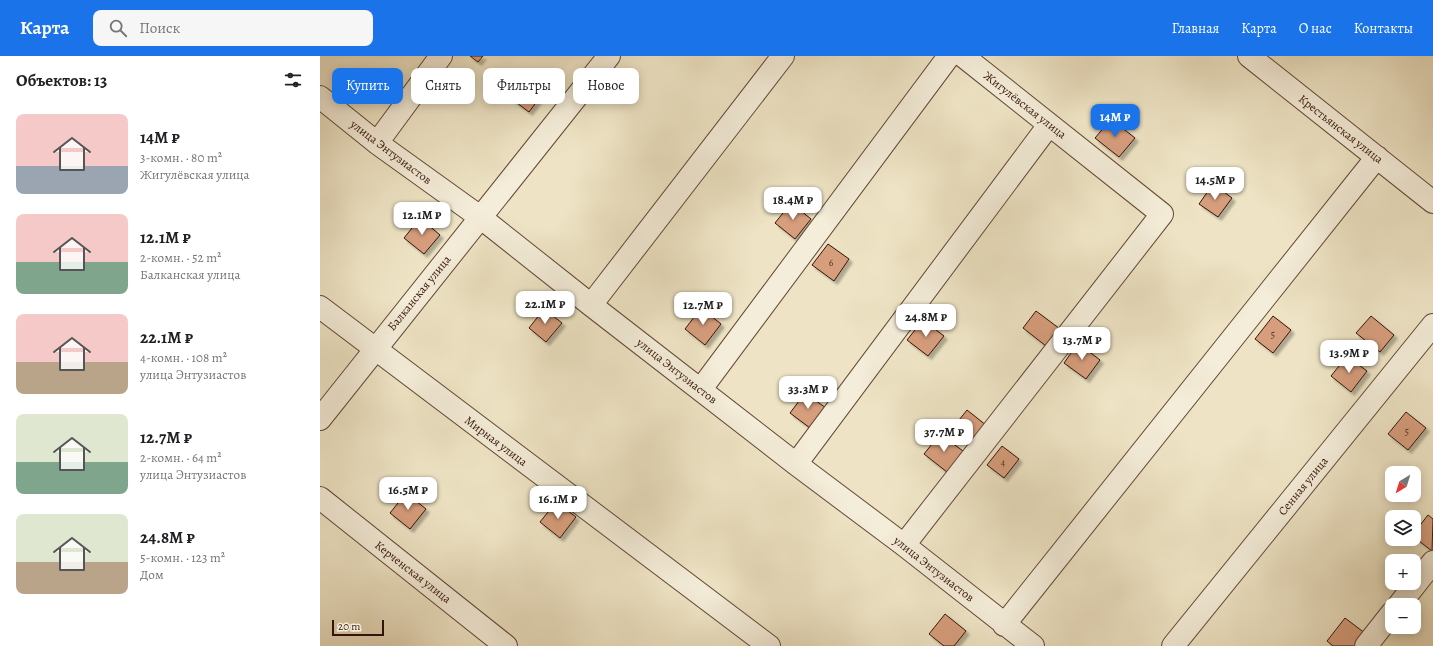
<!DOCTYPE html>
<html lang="ru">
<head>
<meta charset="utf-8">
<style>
  :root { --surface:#fff; --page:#f6f6f6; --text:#202124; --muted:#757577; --accent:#1a73e8 }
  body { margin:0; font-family:Alegreya,serif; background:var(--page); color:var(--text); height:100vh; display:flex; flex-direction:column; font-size:15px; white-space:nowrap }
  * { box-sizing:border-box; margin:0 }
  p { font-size:13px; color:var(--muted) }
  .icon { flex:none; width:22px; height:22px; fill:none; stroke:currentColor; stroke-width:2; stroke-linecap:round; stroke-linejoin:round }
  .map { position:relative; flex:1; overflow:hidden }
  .details { display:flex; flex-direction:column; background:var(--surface); width:320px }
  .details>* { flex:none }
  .banner { position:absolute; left:12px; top:12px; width:380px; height:36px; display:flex; gap:8px }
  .needle { width:26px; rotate:218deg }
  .fabs { position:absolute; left:1065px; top:410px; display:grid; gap:8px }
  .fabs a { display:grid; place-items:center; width:36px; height:36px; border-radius:8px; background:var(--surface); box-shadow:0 2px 10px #0003; font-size:20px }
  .scale { position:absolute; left:12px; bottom:10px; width:52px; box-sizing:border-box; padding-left:4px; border:2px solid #351408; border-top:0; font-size:11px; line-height:14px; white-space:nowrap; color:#351408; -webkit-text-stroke:3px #f4edd9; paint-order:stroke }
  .price { position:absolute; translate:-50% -34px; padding:0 9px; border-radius:8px; background:#fff; color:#222; font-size:13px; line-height:26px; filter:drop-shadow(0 1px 2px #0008) }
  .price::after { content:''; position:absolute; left:50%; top:24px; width:12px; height:9px; margin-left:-6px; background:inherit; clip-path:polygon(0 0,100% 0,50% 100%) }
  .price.current { background:var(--accent); color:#fff }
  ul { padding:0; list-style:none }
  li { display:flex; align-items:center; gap:12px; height:100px; padding:0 16px }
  li span { display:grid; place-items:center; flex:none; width:112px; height:80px; border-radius:8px; color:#555 }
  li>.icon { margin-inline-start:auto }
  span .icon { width:48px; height:48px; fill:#fffc; stroke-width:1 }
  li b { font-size:17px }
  h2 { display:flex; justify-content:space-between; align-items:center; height:48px; padding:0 16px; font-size:17px }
  .pill { padding:0 14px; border-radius:8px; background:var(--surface); box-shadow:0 2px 10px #0003; font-size:14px; line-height:36px }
  .pill.current { background:var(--accent); color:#fff }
  header { display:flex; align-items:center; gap:24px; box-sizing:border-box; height:56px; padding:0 20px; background:var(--accent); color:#fff }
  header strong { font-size:19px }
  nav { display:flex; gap:22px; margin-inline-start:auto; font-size:14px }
  .search { width:280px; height:36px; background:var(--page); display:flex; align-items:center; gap:10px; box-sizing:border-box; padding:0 14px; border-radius:8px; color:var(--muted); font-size:15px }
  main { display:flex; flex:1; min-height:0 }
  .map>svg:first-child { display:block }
  .building { fill:#d79e7d; stroke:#351408; filter:url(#shadow) }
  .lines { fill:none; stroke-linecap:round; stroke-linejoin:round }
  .minor-casing { stroke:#634837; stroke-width:24 }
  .minor { stroke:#f4edd9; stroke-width:22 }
  .labels { text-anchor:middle; stroke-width:4; stroke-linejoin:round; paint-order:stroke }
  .number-label { font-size:10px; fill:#5e3625 }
  .street-label { font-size:12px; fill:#351408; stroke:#f4edd9 }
</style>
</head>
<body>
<header>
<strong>Карта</strong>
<div class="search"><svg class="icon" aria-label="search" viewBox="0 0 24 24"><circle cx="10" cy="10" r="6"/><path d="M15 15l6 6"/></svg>Поиск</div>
<nav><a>Главная</a><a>Карта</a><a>О нас</a><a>Контакты</a></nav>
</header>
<main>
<section class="details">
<h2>Объектов: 13<svg class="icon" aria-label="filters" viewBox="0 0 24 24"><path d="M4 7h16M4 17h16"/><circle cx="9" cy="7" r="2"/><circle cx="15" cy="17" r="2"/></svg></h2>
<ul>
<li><span style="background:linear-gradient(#f6c9c9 65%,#9aa5b1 0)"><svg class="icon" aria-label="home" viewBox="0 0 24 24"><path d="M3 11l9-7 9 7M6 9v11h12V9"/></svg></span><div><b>14M ₽</b><p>3-комн. · 80 m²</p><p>Жигулёвская улица</p></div></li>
<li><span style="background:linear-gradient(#f6c9c9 60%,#7fa58c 0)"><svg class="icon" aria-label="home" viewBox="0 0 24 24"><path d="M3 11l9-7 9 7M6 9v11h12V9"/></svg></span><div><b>12.1M ₽</b><p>2-комн. · 52 m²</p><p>Балканская улица</p></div></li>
<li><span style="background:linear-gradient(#f6c9c9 60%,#b9a48a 0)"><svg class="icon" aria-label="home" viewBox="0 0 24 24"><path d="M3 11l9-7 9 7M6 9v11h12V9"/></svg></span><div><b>22.1M ₽</b><p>4-комн. · 108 m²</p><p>улица Энтузиастов</p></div></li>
<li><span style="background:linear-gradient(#dfe7d0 60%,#7fa58c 0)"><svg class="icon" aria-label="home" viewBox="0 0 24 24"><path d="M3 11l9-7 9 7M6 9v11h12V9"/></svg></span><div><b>12.7M ₽</b><p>2-комн. · 64 m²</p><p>улица Энтузиастов</p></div></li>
<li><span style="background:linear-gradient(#dfe7d0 60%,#b9a48a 0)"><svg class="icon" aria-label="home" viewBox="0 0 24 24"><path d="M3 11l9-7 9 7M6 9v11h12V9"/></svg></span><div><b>24.8M ₽</b><p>5-комн. · 123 m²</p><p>Дом</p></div></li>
</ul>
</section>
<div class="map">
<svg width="1113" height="590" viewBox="0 0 1113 590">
  <defs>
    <filter id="shadow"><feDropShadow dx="3.5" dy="3.5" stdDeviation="1" flood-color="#0004"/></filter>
  </defs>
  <rect width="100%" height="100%" fill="#eee4c5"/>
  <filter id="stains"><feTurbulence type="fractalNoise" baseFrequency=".005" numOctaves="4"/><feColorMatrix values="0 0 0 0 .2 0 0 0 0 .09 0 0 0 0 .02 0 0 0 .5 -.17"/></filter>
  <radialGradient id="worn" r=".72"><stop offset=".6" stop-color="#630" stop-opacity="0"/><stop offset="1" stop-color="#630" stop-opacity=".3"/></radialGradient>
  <!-- building -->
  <path class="building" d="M150,0H163L158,6Z
    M205,20L224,36L209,56L189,41Z
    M791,63L815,82L799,101L775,82Z
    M893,128L912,142L898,161L879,148Z
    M471,147L491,163L475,183L455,167Z
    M100,162L120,179L104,198L84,182Z
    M508,188L529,203L514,225L492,209Z
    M381,252L401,268L385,289L365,273Z
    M224,253L242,267L226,286L209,272Z
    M716,255L740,273L726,290L703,272Z
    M953,260L971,274L953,297L935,283Z
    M1051,260L1074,279L1060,296L1036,277Z
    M603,264L624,280L608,300L587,284Z
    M758,287L780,304L766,323L744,307Z
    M1027,300L1047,315L1031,336L1011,320Z
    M485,337L506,352L490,372L470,357Z
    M647,354L667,370L651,390L631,374Z
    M1086,356L1106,372L1088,394L1068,378Z
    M620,378L643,395L627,416L604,398Z
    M682,390L699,403L684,422L667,409Z
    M86,437L106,453L90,473L70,457Z
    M236,446L256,461L240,482L220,466Z
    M1108,459L1113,463L1112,495L1094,481V477Z
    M625,558L646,575L634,590H624L609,578Z
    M1025,562L1046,578L1037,590H1013L1007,585Z"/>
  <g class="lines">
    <defs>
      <path id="minor" d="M929,0L1113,146
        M0,41L57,87L160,161L271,249L476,408L584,489L713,590
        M57,87L121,0
        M271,249L463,0
        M0,251L449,590
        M381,333L629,0
        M0,363L289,0
        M476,408L729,69
        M0,442L186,590
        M584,489L842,158L643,0
        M1079,549L1113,506
        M684,569L1057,101
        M853,590L1113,269
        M1046,590L1072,557"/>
    </defs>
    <!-- minor casing -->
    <use href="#minor" class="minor-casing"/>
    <!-- minor -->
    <use href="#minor" class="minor"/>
  </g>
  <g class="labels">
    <!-- number labels -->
    <g class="number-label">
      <text x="511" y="210">6</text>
      <text x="953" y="282">5</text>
      <text x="1087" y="379">5</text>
      <text x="683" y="410">4</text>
    </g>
    <!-- street labels -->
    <g class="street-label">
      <text transform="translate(705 49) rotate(38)" y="4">Жигулёвская улица</text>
      <text transform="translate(1021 73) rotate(38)" y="4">Крестьянская улица</text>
      <text transform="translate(71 96) rotate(37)" y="4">улица Энтузиастов</text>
      <text transform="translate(99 237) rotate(-51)" y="4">Балканская улица</text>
      <text transform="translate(357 315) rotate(38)" y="4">улица Энтузиастов</text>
      <text transform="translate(176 385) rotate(37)" y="4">Мирная улица</text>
      <text transform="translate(983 430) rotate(-51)" y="4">Сенная улица</text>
      <text transform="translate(614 513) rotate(38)" y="4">улица Энтузиастов</text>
      <text transform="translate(93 516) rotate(38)" y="4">Керченская улица</text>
    </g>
  </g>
  <rect width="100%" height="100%" filter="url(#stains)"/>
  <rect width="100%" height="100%" fill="url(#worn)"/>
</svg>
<div class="fabs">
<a><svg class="needle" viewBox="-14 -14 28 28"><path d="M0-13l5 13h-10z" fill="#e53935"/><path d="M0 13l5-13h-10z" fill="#757577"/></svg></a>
<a><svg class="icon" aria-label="layers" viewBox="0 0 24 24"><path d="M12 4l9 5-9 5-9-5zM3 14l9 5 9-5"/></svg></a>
<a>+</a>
<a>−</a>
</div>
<div class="scale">20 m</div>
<b class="price current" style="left:795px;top:82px">14M ₽</b>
<b class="price" style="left:895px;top:145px">14.5M ₽</b>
<b class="price" style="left:473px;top:165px">18.4M ₽</b>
<b class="price" style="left:102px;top:180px">12.1M ₽</b>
<b class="price" style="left:225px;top:269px">22.1M ₽</b>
<b class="price" style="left:383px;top:270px">12.7M ₽</b>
<b class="price" style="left:606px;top:282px">24.8M ₽</b>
<b class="price" style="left:762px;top:305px">13.7M ₽</b>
<b class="price" style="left:1029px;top:318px">13.9M ₽</b>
<b class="price" style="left:488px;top:354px">33.3M ₽</b>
<b class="price" style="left:624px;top:397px">37.7M ₽</b>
<b class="price" style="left:88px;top:455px">16.5M ₽</b>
<b class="price" style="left:238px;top:464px">16.1M ₽</b>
<div class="banner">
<a class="pill current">Купить</a>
<a class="pill">Снять</a>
<a class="pill">Фильтры</a>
<a class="pill">Новое</a>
</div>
</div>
</main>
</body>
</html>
